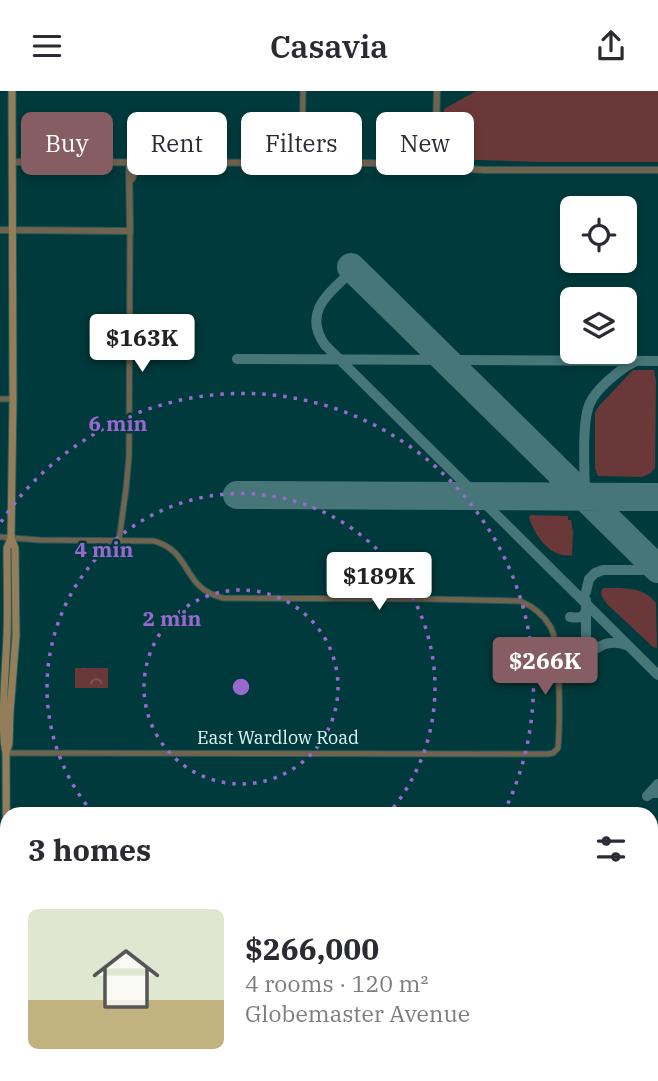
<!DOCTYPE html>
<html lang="en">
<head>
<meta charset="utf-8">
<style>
  :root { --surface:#fff; --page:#f2f2f3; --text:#2b2b33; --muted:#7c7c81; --line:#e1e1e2; --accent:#865d62 }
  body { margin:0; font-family:"IBM Plex Serif",serif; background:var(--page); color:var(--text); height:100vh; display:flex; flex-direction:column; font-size:26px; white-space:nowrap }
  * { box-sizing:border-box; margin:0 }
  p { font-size:23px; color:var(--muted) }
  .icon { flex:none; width:38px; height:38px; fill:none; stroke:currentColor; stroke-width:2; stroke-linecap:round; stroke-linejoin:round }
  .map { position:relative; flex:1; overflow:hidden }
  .sheet { position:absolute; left:0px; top:716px; width:658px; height:275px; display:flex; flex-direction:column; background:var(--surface); border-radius:21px 21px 0 0; box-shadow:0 4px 10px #0003 }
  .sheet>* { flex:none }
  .top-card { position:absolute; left:21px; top:21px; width:616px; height:63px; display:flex; gap:14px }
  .controls { position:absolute; left:560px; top:105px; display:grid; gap:14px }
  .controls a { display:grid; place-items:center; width:77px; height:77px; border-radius:10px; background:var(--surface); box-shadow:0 4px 10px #0003; font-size:35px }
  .price { position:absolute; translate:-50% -60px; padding:0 16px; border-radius:7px; background:#fff; color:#222; font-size:23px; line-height:46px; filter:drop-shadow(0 2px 4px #0008) }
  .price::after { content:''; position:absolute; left:50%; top:42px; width:21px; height:16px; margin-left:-10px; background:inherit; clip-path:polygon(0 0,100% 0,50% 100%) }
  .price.current { background:var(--accent); color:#fff }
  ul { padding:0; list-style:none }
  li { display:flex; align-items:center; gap:21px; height:175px; padding:0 28px }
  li+li { border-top:2px solid var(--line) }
  li span { display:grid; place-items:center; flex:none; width:196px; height:140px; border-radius:10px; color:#555 }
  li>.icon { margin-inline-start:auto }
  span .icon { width:84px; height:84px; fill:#fffc; stroke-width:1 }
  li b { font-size:30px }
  h2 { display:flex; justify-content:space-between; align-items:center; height:84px; padding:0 28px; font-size:30px }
  .tag { padding:0 24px; border-radius:10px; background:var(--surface); box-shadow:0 4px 10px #0003; font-size:24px; line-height:63px }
  .tag.current { background:var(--accent); color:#fff }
  header { display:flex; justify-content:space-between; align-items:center; height:91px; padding:0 28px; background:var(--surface); font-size:32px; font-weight:600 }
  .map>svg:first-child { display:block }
  .green { fill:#6b3839 }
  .park { fill:url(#park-crowns) }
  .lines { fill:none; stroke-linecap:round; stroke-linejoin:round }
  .taxiway { stroke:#467678; stroke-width:10 }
  .runway { stroke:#467678; stroke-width:28 }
  .minor-casing { stroke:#24585a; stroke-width:7 }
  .tertiary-casing { stroke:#24585a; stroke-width:8 }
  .secondary-casing { stroke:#24585a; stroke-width:9 }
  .motorway-casing { stroke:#24585a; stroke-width:11 }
  .minor { stroke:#71634d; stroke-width:5 }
  .tertiary { stroke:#71634d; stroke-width:6 }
  .secondary { stroke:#947e5a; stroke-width:7 }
  .motorway { stroke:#c8a56d; stroke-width:10 }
  .ring { fill:none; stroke:#9969d0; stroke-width:3.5; stroke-dasharray:3.5 7 }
  .labels { text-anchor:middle; stroke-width:5; stroke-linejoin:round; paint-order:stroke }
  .street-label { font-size:18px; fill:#def8f9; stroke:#003a3c }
  .centre { fill:#9969d0; stroke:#003a3c; stroke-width:3.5 }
  .ring-label { font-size:21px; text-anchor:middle; font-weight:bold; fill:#9969d0; stroke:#003a3c; stroke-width:5; stroke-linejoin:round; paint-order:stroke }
</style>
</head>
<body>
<header><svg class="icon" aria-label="menu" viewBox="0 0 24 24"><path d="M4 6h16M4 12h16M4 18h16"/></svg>Casavia<svg class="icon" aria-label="share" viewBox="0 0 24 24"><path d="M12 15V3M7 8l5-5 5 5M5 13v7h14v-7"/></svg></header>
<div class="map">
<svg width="658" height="990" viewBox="0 0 658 990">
  <defs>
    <pattern id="park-crowns" width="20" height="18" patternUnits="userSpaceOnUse" patternTransform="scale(1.75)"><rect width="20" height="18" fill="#6b3839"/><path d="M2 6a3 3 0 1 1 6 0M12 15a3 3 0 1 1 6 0" fill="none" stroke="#805656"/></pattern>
  </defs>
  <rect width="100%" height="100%" fill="#003a3c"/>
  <!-- green -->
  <path class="green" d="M476,0H658V71H540L448,68L444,64V18Z
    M633,279H654L656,290L655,377L651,382L642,386L598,385L595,377V322L599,315Z
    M531,424L568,425V429H571L573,441L572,465C568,464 563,465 559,463C544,458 533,440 529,426Z
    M603,497C622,497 644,495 656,512L657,557L653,556L607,513C603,508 599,503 603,497Z"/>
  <!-- park -->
  <path class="park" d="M75,577H108V597H75Z"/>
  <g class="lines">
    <!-- taxiway -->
    <path class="taxiway" d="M354,178C331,201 301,220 325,254L658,584
      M237,268L658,270
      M585,406C585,383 581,331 590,312C596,298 620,278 634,271
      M586,501L589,488L595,482L603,479H658
      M586,509V547
      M570,526C577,527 584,528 586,519
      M597,557C606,551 615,550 626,554
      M658,693L647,705L651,702H658
      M658,871L655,872H658
      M651,931H658
      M366,984V990
      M586,984V990"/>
    <!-- runway -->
    <path class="runway" d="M351,176L658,478
      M237,404L658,406"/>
    <defs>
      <path id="minor" d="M302,72L303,0
        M0,308H13
        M0,446L39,449L154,450C193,461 181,497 223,507L427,508L520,510C532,515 543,523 550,535C561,552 560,633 558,657L553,662L548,663L6,662
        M119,449L126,398L129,365L130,140"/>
      <path id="tertiary" d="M12,71L371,72L484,79H658
        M435,75L437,0
        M132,88L135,79L148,75
        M0,139L130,140L129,71"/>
      <path id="secondary" d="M6,662C0,637 6,574 7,544C8,515 7,486 7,457L11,447L13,308L12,0
        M7,919L6,662L9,653L10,621L16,545L15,457L11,447
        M9,984L10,990
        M4,990L3,928L7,919"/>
      <path id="motorway" d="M0,955L3,952
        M73,984V990"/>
    </defs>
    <!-- minor casing -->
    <use href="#minor" class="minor-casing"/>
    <!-- tertiary casing -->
    <use href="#tertiary" class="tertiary-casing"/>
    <!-- secondary casing -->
    <use href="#secondary" class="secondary-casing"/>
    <!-- motorway casing -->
    <use href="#motorway" class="motorway-casing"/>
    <!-- minor -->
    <use href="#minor" class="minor"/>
    <!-- tertiary -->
    <use href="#tertiary" class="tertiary"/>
    <!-- secondary -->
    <use href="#secondary" class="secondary"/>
    <!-- motorway -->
    <use href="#motorway" class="motorway"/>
  </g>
  <!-- distance rings -->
  <g class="ring">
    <circle cx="241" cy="596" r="97"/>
    <path d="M93 722A194 194 0 1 1 389 722"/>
    <path d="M1 431A291 291 0 0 1 504 721"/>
  </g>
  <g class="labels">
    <!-- street labels -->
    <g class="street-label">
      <text x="278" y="653">East Wardlow Road</text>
    </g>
  </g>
  <circle cx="241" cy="596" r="10" class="centre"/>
  <g class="ring-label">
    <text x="118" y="340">6 min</text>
    <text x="104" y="466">4 min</text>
    <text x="172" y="535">2 min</text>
  </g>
</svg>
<div class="controls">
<a><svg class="icon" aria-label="locate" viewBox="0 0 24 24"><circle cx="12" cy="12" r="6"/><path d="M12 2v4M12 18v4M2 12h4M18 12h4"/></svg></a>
<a><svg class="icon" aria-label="layers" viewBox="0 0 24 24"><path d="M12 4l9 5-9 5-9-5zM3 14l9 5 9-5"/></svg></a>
</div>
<b class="price" style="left:142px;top:283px">$163K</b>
<b class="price" style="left:379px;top:521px">$189K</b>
<b class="price current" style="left:545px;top:606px">$266K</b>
<div class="top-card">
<a class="tag current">Buy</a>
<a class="tag">Rent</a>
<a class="tag">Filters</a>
<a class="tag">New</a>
</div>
<section class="sheet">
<h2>3 homes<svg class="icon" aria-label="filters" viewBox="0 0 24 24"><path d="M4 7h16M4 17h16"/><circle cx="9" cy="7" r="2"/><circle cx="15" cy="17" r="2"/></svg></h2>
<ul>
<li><span style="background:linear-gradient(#dfe7d0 65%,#c2b280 0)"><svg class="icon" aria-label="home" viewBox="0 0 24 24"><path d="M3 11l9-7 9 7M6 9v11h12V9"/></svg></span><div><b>$266,000</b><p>4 rooms · 120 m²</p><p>Globemaster Avenue</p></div></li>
</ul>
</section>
</div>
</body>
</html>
